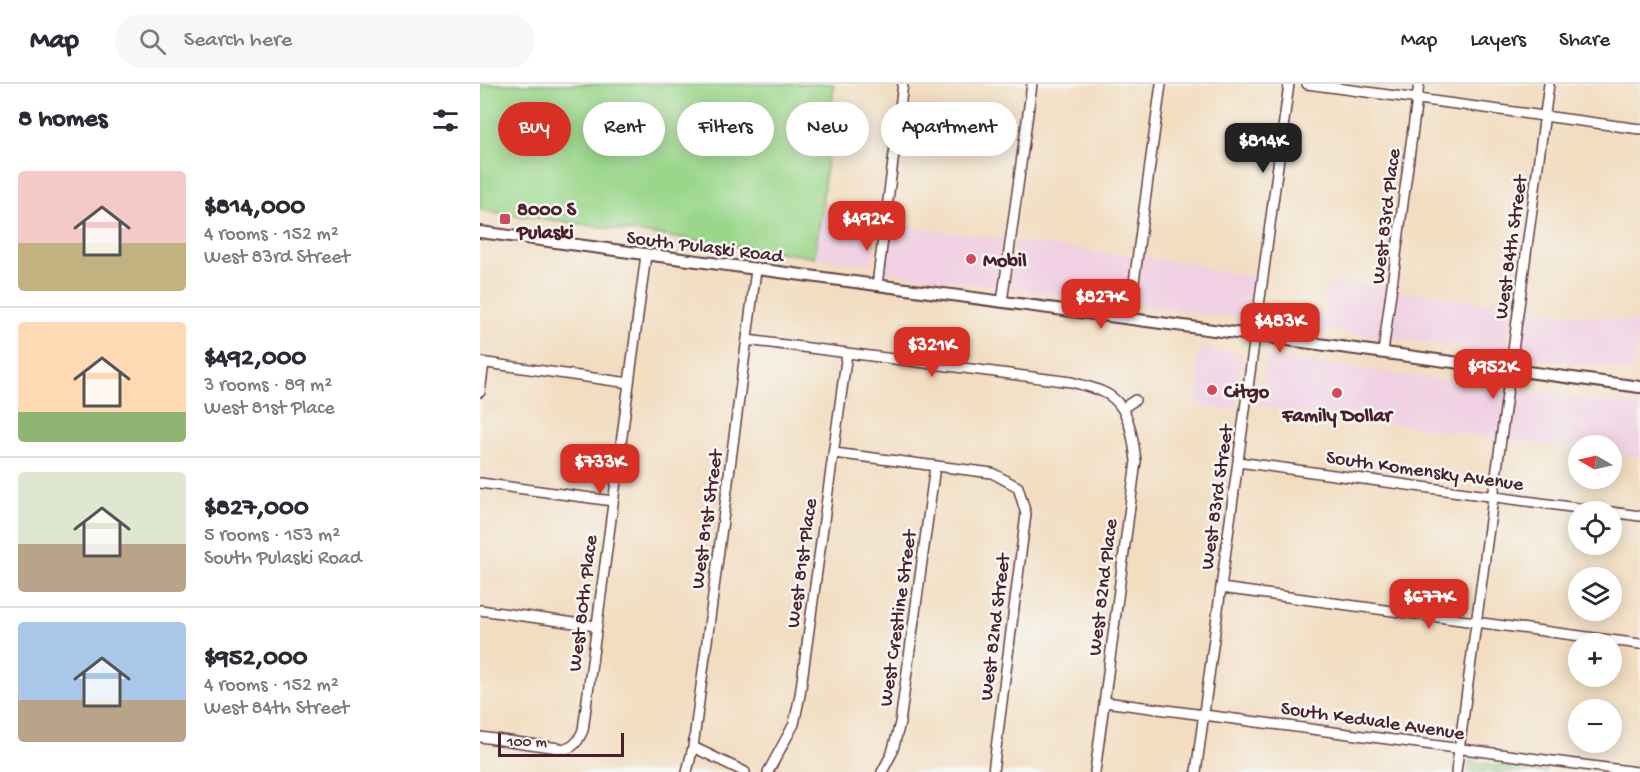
<!DOCTYPE html>
<html lang="en">
<head>
<meta charset="utf-8">
<style>
  :root { --surface:#fff; --page:#f7f7f7; --text:#2b2b33; --muted:#7c7c81; --line:#e1e1e2; --accent:#d93025 }
  body { margin:0; font-family:"Gochi Hand",sans-serif; background:var(--page); color:var(--text); height:100vh; display:flex; flex-direction:column; font-size:22px; white-space:nowrap }
  * { box-sizing:border-box; margin:0 }
  p { font-size:20px; color:var(--muted) }
  .icon { flex:none; width:33px; height:33px; fill:none; stroke:currentColor; stroke-width:2; stroke-linecap:round; stroke-linejoin:round }
  .map { position:relative; flex:1; overflow:hidden }
  .drawer { display:flex; flex-direction:column; background:var(--surface); width:480px }
  .drawer>* { flex:none }
  .guide { position:absolute; left:18px; top:18px; width:570px; height:54px; display:flex; gap:12px }
  .needle { width:39px; rotate:279deg }
  .tools { position:absolute; left:1088px; top:351px; display:grid; gap:12px }
  .tools a { display:grid; place-items:center; width:54px; height:54px; border-radius:50%; background:var(--surface); box-shadow:0 3px 15px #0003; font-size:30px }
  .scale { position:absolute; left:18px; bottom:15px; width:126px; box-sizing:border-box; padding-left:6px; border:3px solid #4a1f2b; border-top:0; font-size:16px; line-height:21px; white-space:nowrap; color:#4a1f2b; -webkit-text-stroke:4px #f6f6f2; paint-order:stroke }
  .price { position:absolute; translate:-50% -51px; padding:0 14px; border-radius:12px; background:var(--accent); color:#fff; font-size:20px; line-height:39px; filter:drop-shadow(0 2px 3px #0008) }
  .price::after { content:''; position:absolute; left:50%; top:36px; width:18px; height:14px; margin-left:-9px; background:inherit; clip-path:polygon(0 0,100% 0,50% 100%) }
  .price.selected { background:#222; color:#fff }
  ul { padding:0; list-style:none }
  li { display:flex; align-items:center; gap:18px; height:150px; padding:0 18px }
  li+li { border-top:2px solid var(--line) }
  li span { display:grid; place-items:center; flex:none; width:168px; height:120px; border-radius:6px; color:#555 }
  li>.icon { margin-inline-start:auto }
  span .icon { width:72px; height:72px; fill:#fffc; stroke-width:1 }
  li b { font-size:26px }
  h2 { display:flex; justify-content:space-between; align-items:center; height:72px; padding:0 18px; font-size:26px }
  .pill { padding:0 21px; border-radius:27px; background:var(--surface); box-shadow:0 3px 15px #0003; font-size:21px; line-height:54px }
  .pill.selected { background:var(--accent); color:#fff }
  header { display:flex; align-items:center; gap:36px; box-sizing:border-box; height:84px; padding:0 30px; background:var(--surface); border-bottom:2px solid var(--line) }
  header strong { font-size:28px }
  nav { display:flex; gap:33px; margin-inline-start:auto; font-size:21px }
  .search { width:420px; height:54px; background:var(--page); display:flex; align-items:center; gap:15px; box-sizing:border-box; padding:0 21px; border-radius:33px; color:var(--muted); font-size:22px }
  main { display:flex; flex:1; min-height:0 }
  .map>svg:first-child { display:block }
  .built { fill:#f1d0e3 }
  .green { fill:#9bd78b; stroke:#727b5b; stroke-width:1.5 }
  .lines { fill:none; stroke-linecap:round; stroke-linejoin:round }
  .minor-casing { stroke:#633c41; stroke-width:12 }
  .major-casing { stroke:#633c41; stroke-width:14 }
  .minor { stroke:#fff; stroke-width:9 }
  .major { stroke:#fff; stroke-width:10 }
  .poi-dot { fill:#d1495b; stroke:#f6f6f2; stroke-width:2 }
  .labels { text-anchor:middle; stroke-width:5; stroke-linejoin:round; paint-order:stroke }
  .poi-label { font-size:20px; font-weight:bold; fill:#4a1f2b; stroke:#f6f6f2; text-anchor:start }
  .street-label { font-size:20px; fill:#4a1f2b; stroke:#f6f6f2 }
</style>
</head>
<body>
<header>
<strong>Map</strong>
<div class="search"><svg class="icon" aria-label="search" viewBox="0 0 24 24"><circle cx="10" cy="10" r="6"/><path d="M15 15l6 6"/></svg>Search here</div>
<nav><a>Map</a><a>Layers</a><a>Share</a></nav>
</header>
<main>
<section class="drawer">
<h2>8 homes<svg class="icon" aria-label="filters" viewBox="0 0 24 24"><path d="M4 7h16M4 17h16"/><circle cx="9" cy="7" r="2"/><circle cx="15" cy="17" r="2"/></svg></h2>
<ul>
<li><span style="background:linear-gradient(#f6c9c9 60%,#c2b280 0)"><svg class="icon" aria-label="home" viewBox="0 0 24 24"><path d="M3 11l9-7 9 7M6 9v11h12V9"/></svg></span><div><b>$814,000</b><p>4 rooms · 152 m²</p><p>West 83rd Street</p></div></li>
<li><span style="background:linear-gradient(#ffd9b3 75%,#8fb573 0)"><svg class="icon" aria-label="home" viewBox="0 0 24 24"><path d="M3 11l9-7 9 7M6 9v11h12V9"/></svg></span><div><b>$492,000</b><p>3 rooms · 89 m²</p><p>West 81st Place</p></div></li>
<li><span style="background:linear-gradient(#dfe7d0 60%,#b9a48a 0)"><svg class="icon" aria-label="home" viewBox="0 0 24 24"><path d="M3 11l9-7 9 7M6 9v11h12V9"/></svg></span><div><b>$827,000</b><p>5 rooms · 153 m²</p><p>South Pulaski Road</p></div></li>
<li><span style="background:linear-gradient(#a9c7e8 65%,#b9a48a 0)"><svg class="icon" aria-label="home" viewBox="0 0 24 24"><path d="M3 11l9-7 9 7M6 9v11h12V9"/></svg></span><div><b>$952,000</b><p>4 rooms · 152 m²</p><p>West 84th Street</p></div></li>
</ul>
</section>
<div class="map">
<svg width="1160" height="688" viewBox="0 0 1160 688">
  <rect width="100%" height="100%" fill="#f6f6f2"/>
  <filter id="ink" filterUnits="userSpaceOnUse"><feTurbulence type="fractalNoise" baseFrequency=".0167" numOctaves="2"/><feDisplacementMap in="SourceGraphic" scale="12" xChannelSelector="R" yChannelSelector="G"/><feConvolveMatrix kernelMatrix="1 2 1 2 8 2 1 2 1" color-interpolation-filters="sRGB"/></filter>
  <filter id="wash" filterUnits="userSpaceOnUse"><feTurbulence type="fractalNoise" baseFrequency=".008" numOctaves="4" result="noise"/><feDisplacementMap in="SourceGraphic" scale="24" xChannelSelector="R" yChannelSelector="G"/><feGaussianBlur stdDeviation="1.35" result="paint"/><feColorMatrix in="noise" values="0 0 0 0 0 0 0 0 0 0 0 0 0 0 0 0 0 1.4 0 .05"/><feComposite in="paint" operator="in"/></filter>
  <g filter="url(#wash)">
    <rect width="100%" height="100%" fill="#f2ddc0"/>
    <!-- built -->
    <path class="built" d="M341,130L397,138L391,181L334,173Z
      M408,140L524,155L517,203L402,187Z
      M535,157L652,172L644,220L529,204Z
      M662,173L721,181V185L775,192L769,236L657,221Z
      M849,197L906,205L899,254L787,239L789,222L845,229Z
      M917,207L1032,222L1026,271L910,254Z
      M1044,224L1160,239L1153,288L1037,272Z
      M720,264L762,270L755,327L716,321L720,289L716,288Z
      M786,272L1160,323V373L1131,369V362H1098V365L779,322Z"/>
    <!-- green -->
    <path class="green" d="M0,0H354L341,130L334,173L0,126Z
      M990,678L1067,688H989Z"/>
  </g>
  <g filter="url(#ink)">
    <g class="lines">
      <defs>
        <path id="minor" d="M827,0L1160,45
          M397,201L423,0
          M522,218L552,0
          M649,235L681,0
          M267,256L591,298C602,301 613,303 623,308C649,319 653,352 656,377L615,688
          M903,268L939,0
          M0,278L149,299
          M0,308L4,279
          M643,324L655,316
          M354,369L512,389L538,403
          M758,378L1127,428
          M0,399L133,417
          M1131,428L1160,432
          M741,504L1160,560
          M0,526L116,542
          M625,618L1157,688
          M0,653L86,665C96,662 99,655 103,646L166,171
          M213,663L265,688
          M207,688L213,663L276,186
          M288,688L314,640L320,611L367,269
          M402,688L412,669L420,639L455,382
          M513,688L546,430L538,403
          M716,688L809,0
          M976,688L1069,0"/>
        <path id="major" d="M0,148L1160,303"/>
      </defs>
      <!-- minor casing -->
      <use href="#minor" class="minor-casing"/>
      <!-- major casing -->
      <use href="#major" class="major-casing"/>
      <!-- minor -->
      <use href="#minor" class="minor"/>
      <!-- major -->
      <use href="#major" class="major"/>
    </g>
  </g>
  <!-- markers -->
  <g class="poi-dot">
    <rect x="19" y="129" width="12" height="12" rx="3"/>
    <circle cx="491" cy="175" r="6"/>
    <circle cx="732" cy="306" r="6"/>
    <circle cx="857" cy="309" r="6"/>
  </g>
  <g class="labels">
    <!-- poi labels -->
    <g class="poi-label">
      <text x="37" y="131">8000 S<tspan x="37" dy="23">Pulaski</tspan></text>
      <text x="503" y="182">Mobil</text>
      <text x="744" y="313">Citgo</text>
      <text x="857" y="337" text-anchor="middle">Family Dollar</text>
    </g>
    <!-- street labels -->
    <g class="street-label">
      <text transform="translate(904 132) rotate(-83)" y="7">West 83rd Place</text>
      <text transform="translate(225 161) rotate(7)" y="7">South Pulaski Road</text>
      <text transform="translate(1029 163) rotate(-82)" y="7">West 84th Street</text>
      <text transform="translate(945 385) rotate(8)" y="7">South Komensky Avenue</text>
      <text transform="translate(735 413) rotate(-82)" y="7">West 83rd Street</text>
      <text transform="translate(225 435) rotate(-82)" y="7">West 81st Street</text>
      <text transform="translate(320 479) rotate(-82)" y="7">West 81st Place</text>
      <text transform="translate(621 503) rotate(-83)" y="7">West 82nd Place</text>
      <text transform="translate(101 519) rotate(-83)" y="7">West 80th Place</text>
      <text transform="translate(416 534) rotate(-82)" y="7">West Crestline Street</text>
      <text transform="translate(513 543) rotate(-83)" y="7">West 82nd Street</text>
      <text transform="translate(893 635) rotate(8)" y="7">South Kedvale Avenue</text>
    </g>
  </g>
</svg>
<div class="tools">
<a><svg class="needle" viewBox="-14 -14 28 28"><path d="M0-13l5 13h-10z" fill="#e53935"/><path d="M0 13l5-13h-10z" fill="#7c7c81"/></svg></a>
<a><svg class="icon" aria-label="locate" viewBox="0 0 24 24"><circle cx="12" cy="12" r="6"/><path d="M12 2v4M12 18v4M2 12h4M18 12h4"/></svg></a>
<a><svg class="icon" aria-label="layers" viewBox="0 0 24 24"><path d="M12 4l9 5-9 5-9-5zM3 14l9 5 9-5"/></svg></a>
<a>+</a>
<a>−</a>
</div>
<div class="scale">100 m</div>
<b class="price selected" style="left:783px;top:90px">$814K</b>
<b class="price" style="left:387px;top:168px">$492K</b>
<b class="price" style="left:621px;top:246px">$827K</b>
<b class="price" style="left:800px;top:270px">$483K</b>
<b class="price" style="left:452px;top:294px">$321K</b>
<b class="price" style="left:1013px;top:316px">$952K</b>
<b class="price" style="left:120px;top:411px">$733K</b>
<b class="price" style="left:949px;top:546px">$677K</b>
<div class="guide">
<a class="pill selected">Buy</a>
<a class="pill">Rent</a>
<a class="pill">Filters</a>
<a class="pill">New</a>
<a class="pill">Apartment</a>
</div>
</div>
</main>
</body>
</html>
